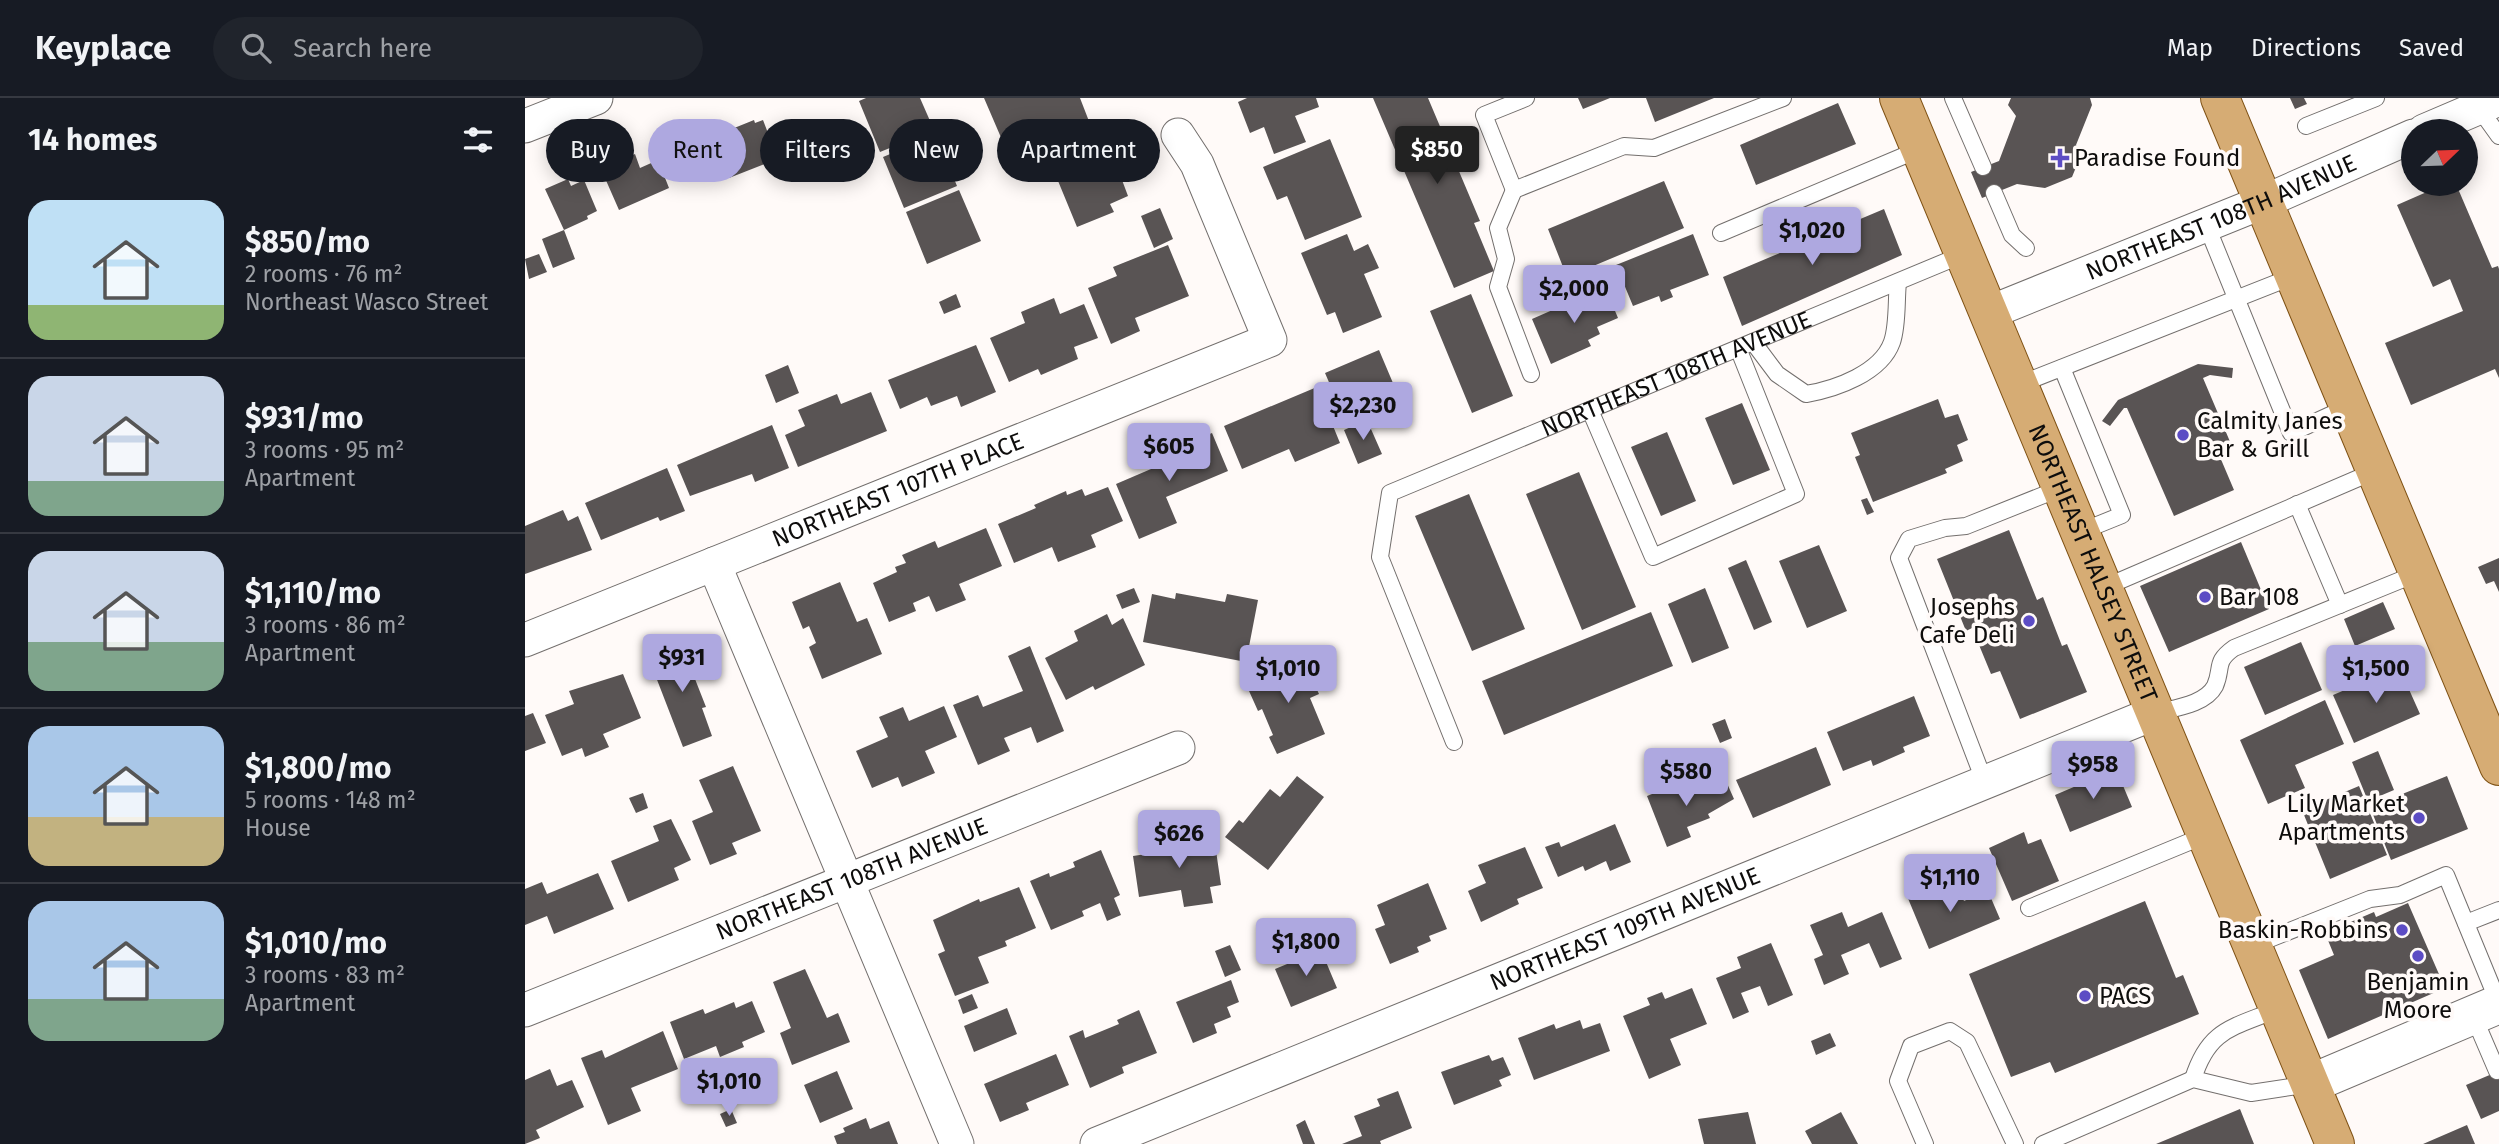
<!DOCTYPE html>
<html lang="en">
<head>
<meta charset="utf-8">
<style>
  :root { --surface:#171b24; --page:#20242c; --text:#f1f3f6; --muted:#9ea1a6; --line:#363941; --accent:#aea8e0 }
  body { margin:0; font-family:"Fira Sans",sans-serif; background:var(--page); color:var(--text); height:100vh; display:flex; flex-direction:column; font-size:26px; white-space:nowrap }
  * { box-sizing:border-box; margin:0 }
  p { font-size:23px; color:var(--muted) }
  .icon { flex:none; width:38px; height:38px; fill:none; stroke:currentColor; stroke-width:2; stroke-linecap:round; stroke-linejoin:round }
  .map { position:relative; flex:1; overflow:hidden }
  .panel { display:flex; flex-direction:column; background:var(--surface); width:525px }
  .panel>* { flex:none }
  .guide { position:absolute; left:21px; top:21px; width:665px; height:63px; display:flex; gap:14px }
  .needle { width:46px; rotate:67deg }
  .fabs { position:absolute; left:1876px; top:21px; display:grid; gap:14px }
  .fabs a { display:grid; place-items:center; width:77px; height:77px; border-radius:50%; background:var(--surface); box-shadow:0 4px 18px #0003; font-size:35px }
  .price { position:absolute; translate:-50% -60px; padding:0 16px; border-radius:7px; background:var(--accent); color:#111; font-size:23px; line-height:46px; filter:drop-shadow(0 2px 4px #0008) }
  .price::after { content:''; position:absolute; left:50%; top:42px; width:21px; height:16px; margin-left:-10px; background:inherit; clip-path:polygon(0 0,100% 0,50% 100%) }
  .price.active { background:#222; color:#fff }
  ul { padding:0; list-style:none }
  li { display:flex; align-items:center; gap:21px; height:175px; padding:0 28px }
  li+li { border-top:2px solid var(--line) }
  li span { display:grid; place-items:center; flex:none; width:196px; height:140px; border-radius:21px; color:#555 }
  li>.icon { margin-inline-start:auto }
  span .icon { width:84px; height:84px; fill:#fffc; stroke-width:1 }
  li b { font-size:30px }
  h2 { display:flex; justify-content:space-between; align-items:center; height:84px; padding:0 28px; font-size:30px }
  .tag { padding:0 24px; border-radius:32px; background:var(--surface); box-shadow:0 4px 18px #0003; font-size:24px; line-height:63px }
  .tag.active { background:var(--accent); color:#111 }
  header { display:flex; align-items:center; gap:42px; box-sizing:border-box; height:98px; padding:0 35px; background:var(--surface); border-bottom:2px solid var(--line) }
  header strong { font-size:33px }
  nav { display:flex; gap:38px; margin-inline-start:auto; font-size:24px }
  .search { width:490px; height:63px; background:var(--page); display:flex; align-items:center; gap:18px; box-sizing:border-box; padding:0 24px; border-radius:38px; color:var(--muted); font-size:26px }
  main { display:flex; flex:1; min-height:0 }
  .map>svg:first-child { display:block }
  .building { fill:#595454 }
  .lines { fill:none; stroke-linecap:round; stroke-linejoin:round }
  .service-casing { stroke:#736f6d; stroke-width:18 }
  .minor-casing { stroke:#736f6d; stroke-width:35 }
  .tertiary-casing { stroke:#736f6d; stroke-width:40 }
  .primary-casing { stroke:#7e5114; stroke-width:40 }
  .service { stroke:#fff; stroke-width:16 }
  .minor { stroke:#fff; stroke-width:33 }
  .tertiary { stroke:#fff; stroke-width:38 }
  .primary { stroke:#d6ac74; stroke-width:38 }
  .poi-dot { fill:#5c4cc4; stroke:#fffaf8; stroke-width:2.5 }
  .labels { text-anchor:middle; stroke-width:7; stroke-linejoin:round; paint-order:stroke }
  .poi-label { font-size:24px; fill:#0e0d0c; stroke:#fffaf8; text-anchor:start }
  .street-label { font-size:24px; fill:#0e0d0c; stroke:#fffaf8 }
</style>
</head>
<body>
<header>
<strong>Keyplace</strong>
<div class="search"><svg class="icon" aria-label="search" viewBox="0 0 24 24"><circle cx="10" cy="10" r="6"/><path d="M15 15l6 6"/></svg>Search here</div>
<nav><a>Map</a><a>Directions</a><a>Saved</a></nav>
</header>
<main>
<section class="panel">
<h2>14 homes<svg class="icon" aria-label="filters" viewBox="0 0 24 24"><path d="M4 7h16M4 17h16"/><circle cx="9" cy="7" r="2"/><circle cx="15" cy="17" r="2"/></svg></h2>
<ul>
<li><span style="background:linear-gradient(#bfe0f5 75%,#8fb573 0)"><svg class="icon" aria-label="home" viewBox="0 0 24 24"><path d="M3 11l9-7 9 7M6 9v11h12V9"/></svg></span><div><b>$850/mo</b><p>2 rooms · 76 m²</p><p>Northeast Wasco Street</p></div></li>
<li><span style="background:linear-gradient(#c9d6e8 75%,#7fa58c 0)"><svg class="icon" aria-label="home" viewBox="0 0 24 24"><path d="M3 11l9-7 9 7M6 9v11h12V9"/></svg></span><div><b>$931/mo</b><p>3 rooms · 95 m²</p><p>Apartment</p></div></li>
<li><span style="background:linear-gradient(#c9d6e8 65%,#7fa58c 0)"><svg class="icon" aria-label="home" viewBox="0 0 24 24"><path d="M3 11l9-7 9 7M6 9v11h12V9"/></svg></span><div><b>$1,110/mo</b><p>3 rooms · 86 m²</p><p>Apartment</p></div></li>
<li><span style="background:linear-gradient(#a9c7e8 65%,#c2b280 0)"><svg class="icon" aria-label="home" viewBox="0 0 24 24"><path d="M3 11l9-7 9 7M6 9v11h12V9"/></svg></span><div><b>$1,800/mo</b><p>5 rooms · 148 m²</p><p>House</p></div></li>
<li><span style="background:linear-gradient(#a9c7e8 70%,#7fa58c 0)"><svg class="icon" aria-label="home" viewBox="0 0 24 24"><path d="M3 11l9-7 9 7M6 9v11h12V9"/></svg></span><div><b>$1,010/mo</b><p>3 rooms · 83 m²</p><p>Apartment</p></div></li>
</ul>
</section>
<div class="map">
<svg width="1974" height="1046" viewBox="0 0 1974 1046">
  <rect width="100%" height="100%" fill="#fffaf8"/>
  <!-- building -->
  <path class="building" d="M341,0H395L409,32L355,54L334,3Z
    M459,0H555L567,31L556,36L562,51L537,62L524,57L490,72Z
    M722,0H791L794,9L770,18L781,44L749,56L739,29L725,35L713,4Z
    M848,0H903L955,123L949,125L969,173L929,190Z
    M1053,0H1085L1058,11Z
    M1121,0H1189L1130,24Z
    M1486,0H1565L1567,7L1551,47L1556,57L1547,79L1520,90L1492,86L1457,100L1446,74L1474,63L1491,18L1483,7Z
    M1765,0H1779L1782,6L1770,11Z
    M1313,5L1331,46L1231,87L1215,47Z
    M229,22L230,25L238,22L246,43L278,29L294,68L261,81L252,61L204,80L187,39Z
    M411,37L432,88L379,110L358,59Z
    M805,41L837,119L780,142L762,98L752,102L738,69Z
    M595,53L606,78L597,82L603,98L585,106L589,114L552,129L531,78Z
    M110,56L115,70L133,62L144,90L94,112L76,71Z
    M43,81L46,88L59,82L72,113L62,118L63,121L39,132L20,91Z
    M1139,83L1159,130L1042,179L1023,131Z
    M1920,86H1931L1967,170L1973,168L1974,171V280L1970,271L1886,307L1860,245L1938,213L1925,181L1908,189L1872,107Z
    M434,92L456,143L402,166L381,114Z
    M635,110L648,141L629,150L616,118Z
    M1359,111L1377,157L1217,228L1198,179Z
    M39,132L50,161L28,170L17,141Z
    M822,136L829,153L843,146L854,170L839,176L857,219L818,235L810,214L802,217L776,155Z
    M1168,136L1184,177L1145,192L1148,199L1136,204L1134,198L1108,208L1091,167Z
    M643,147L664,198L610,220L615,233L586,246L563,190L592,178L588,169Z
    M14,156L22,174L4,181L0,161Z
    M1080,189L1093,220L1072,229L1075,236L1063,242L1066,248L1026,266L1007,221Z
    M431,196L436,209L419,216L414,204Z
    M946,196L988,298L947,315L905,213Z
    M529,200L535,216L559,206L573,240L549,249L553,261L516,277L513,271L484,284L465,240L500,225L496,214Z
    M451,247L471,294L436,309L432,298L406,308L402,299L375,311L363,282Z
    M854,252L876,304L822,326L800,275Z
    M1673,266L1708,270L1707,280L1685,277L1678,280L1706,346L1692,352L1709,392L1649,418L1602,310H1599L1585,328L1577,323L1593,302Z
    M263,267L274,295L251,305L240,277Z
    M792,289L815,345L770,364L764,351L717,371L699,328Z
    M346,294L362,333L273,369L260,337L280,328L273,312L312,296L316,306Z
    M1413,301L1420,320L1433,316L1443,342L1432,347L1438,363L1420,371L1422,375L1348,404L1330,359L1335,357L1326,335Z
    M1217,305L1245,372L1208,387L1180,320Z
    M842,322L857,356L833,366L819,332Z
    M247,327L264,370L230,384L227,376L165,398L152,367Z
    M1142,334L1171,403L1136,418L1106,349Z
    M687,335L703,373L641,399L652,425L614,441L591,386L626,371L622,362Z
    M142,370L160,413L135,423L133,419L76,442L60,405Z
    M1054,374L1111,509L1057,532L1001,396Z
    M583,389L598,423L566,437L571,449L533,464L527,449L489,465L473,426L511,410L509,407L541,393L542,397L557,391L560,398Z
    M944,396L1000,531L947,553L890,418Z
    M1342,400L1349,414L1342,417L1336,402Z
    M38,412L43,423L53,418L67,452L0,476V428Z
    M461,430L477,468L434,486L441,502L411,514L404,498L388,505L391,513L364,524L348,485L372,474L370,469L381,465L377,457L410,443L413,450Z
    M1484,432L1512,502L1518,499L1537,548L1542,546L1562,594L1495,621L1475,573L1466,576L1447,530L1441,533L1412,461Z
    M1716,444L1744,511L1644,554L1615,488Z
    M1294,447L1322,513L1282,530L1254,463Z
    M1974,460V494L1969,483L1961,486L1953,469Z
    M1221,462L1247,524L1229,532L1203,470Z
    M315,484L332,524L342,520L357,556L297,581L284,549L291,545L284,528L278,531L267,504Z
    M609,490L615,504L597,511L591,497Z
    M1180,490L1204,550L1167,565L1143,506Z
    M651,495L700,504L702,496L733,502L721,564L618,544L627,496L650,501Z
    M1858,504L1870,531L1830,548L1819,521Z
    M1126,514L1148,568L979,637L957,583Z
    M582,516L587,527L598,520L620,567L570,592L568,588L541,602L520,560L553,543L549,533Z
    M1776,544L1797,592L1740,617L1719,569Z
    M161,547L173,580L170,581L181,609L177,610L187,638L158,649L124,561Z
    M505,548L539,633L512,645L506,629L479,640L485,653L453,667L428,607L453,597L458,609L498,593L483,558Z
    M777,559L794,596L785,600L800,636L752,656L744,639L748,637L737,611L733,613L720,584Z
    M1874,569L1895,616L1829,645L1808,597Z
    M98,576L116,620L78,636L84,649L60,659L57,650L37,658L20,617L49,606L44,593Z
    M1389,598L1405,638L1378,649L1380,654L1348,668L1346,662L1318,673L1302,634Z
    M1800,602L1819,646L1770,667L1780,690L1743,706L1715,642Z
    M419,608L432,639L400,653L410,675L377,689L373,679L347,690L331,653L363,639L354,619L378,609L384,623Z
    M8,615L21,645L0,653V618Z
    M1200,621L1207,640L1195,645L1187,626Z
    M1291,649L1306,687L1228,720L1211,682Z
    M1853,653L1869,692L1843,703L1827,664Z
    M208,668L236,733L207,745L212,756L185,767L167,723L188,714L174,682Z
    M1591,671L1607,709L1545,734L1530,697Z
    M772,678L799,699L743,772L700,739L714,722L718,725L745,691L755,699Z
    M1922,678L1943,731L1866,762L1845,709Z
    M1167,680L1173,694L1201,683L1209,701L1183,716L1185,720L1162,729L1166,739L1142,749L1122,698Z
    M1834,688L1862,757L1805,781L1777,712Z
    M118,695L123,710L111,715L104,700Z
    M146,721L166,762L149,770L154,782L103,804L86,763L134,743L128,728Z
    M1090,726L1106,764L1085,773L1081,763L1060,773L1058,768L1033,779L1020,749L1034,744L1036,749Z
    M1499,734L1503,746L1516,741L1534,783L1487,803L1464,750Z
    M653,738L654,745L689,739L696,787L685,789L688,805L659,809L656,792L614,799L608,758L628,755L627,741Z
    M1000,749L1018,790L992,801L994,806L956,824L943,793L961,785L953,767Z
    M576,752L595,797L589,800L596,817L582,823L575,805L557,813L559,818L526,832L505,783L524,775L525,779L550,769L548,764Z
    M73,775L89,811L29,836L22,818L0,827V791L17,784L22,796Z
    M1417,784L1423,799L1435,794L1439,803L1463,793L1475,821L1404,851L1382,798Z
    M903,785L922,831L904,838L906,843L892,849L894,854L865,866L850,831L860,827L852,807Z
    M494,789L511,830L480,843L482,848L453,859L464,885L430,898L413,856L420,853L408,822L454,801L455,804Z
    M1620,803L1651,880L1658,877L1674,916L1530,975L1525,964L1486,979L1444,876Z
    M1883,805L1920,890L1803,941L1774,872L1809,857L1800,835L1849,814L1851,819Z
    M1317,814L1323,829L1357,814L1377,861L1355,870L1344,845L1316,857L1324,876L1299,887L1289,861L1298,857L1285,827Z
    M1246,845L1268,897L1243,908L1235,888L1216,895L1224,914L1208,921L1191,880L1216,870L1212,859Z
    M705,847L716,872L700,879L690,853Z
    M796,852L812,890L766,909L750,871Z
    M280,871L302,920L313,915L325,944L267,967L255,935L266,930L248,884Z
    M706,882L714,904L702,909L706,919L689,926L692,935L668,945L651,904Z
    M1167,890L1182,926L1145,941L1156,967L1124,981L1098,918L1125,907L1122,900L1137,894L1140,901Z
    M447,896L453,910L438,916L433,902Z
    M227,903L240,934L217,944L219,949L195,959L191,948L159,961L145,924L178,911L180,916L209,904L211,910Z
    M482,910L492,936L449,954L439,928Z
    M614,912L632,955L597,969L599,975L565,990L544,938L558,932L560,940L594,926L592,922Z
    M1055,922L1058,931L1075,925L1085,953L1009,982L993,940L1029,926L1031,931Z
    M138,933L153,971L106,990L116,1013L83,1027L56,960L77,952L80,960Z
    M1305,935L1311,948L1291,957L1286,943Z
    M531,956L544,987L501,1005L504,1012L475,1024L459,986Z
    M964,957L967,963L978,959L986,977L974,982L977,988L929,1007L916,974Z
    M25,971L32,988L47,982L59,1009L11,1032L15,1040L0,1046V982Z
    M312,973L328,1011L295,1025L279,987Z
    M1974,973V1013L1956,1021L1941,987Z
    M873,993L887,1030L855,1043L856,1046H817L837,1038L829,1018L855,1008L852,1001Z
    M206,1011L212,1025L201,1029L195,1016Z
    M1715,1011L1729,1046H1631Z
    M1223,1014L1231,1046H1179L1173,1021Z
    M1316,1014L1333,1046H1287L1280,1033Z
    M341,1020L345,1031L364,1023L373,1046H312L309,1038L320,1034L318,1030Z
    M780,1022L790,1046H778L771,1027Z
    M1942,1027L1950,1046H1898Z"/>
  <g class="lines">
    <defs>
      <g id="service">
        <path d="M1001,0L959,17L989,92L1099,48L1129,50L1258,0"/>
        <path d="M1428,0L1458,69"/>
        <path d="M1951,6L1974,38"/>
        <path d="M1781,28L1851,0"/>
        <path d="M989,92L973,130L981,161L973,189L1006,276"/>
        <path d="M1469,95L1487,137L1501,150"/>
        <path d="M1681,126L1766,335L1825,308"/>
        <path d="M1196,135L1395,51"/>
        <path d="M1228,244L1252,276L1281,296C1311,291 1356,275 1367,244C1373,227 1371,202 1373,184"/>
        <path d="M1537,270L1597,417L1555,434"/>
        <path d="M1493,287L1769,178"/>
        <path d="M1065,312L1128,459L1271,396L1213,250"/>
        <path d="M1772,406L1815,507"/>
        <path d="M1578,490L1850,373"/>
        <path d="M1630,615C1648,610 1680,607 1690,588C1698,570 1689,564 1709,550L1893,475"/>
        <path id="s1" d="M929,644L855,459L865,395L1439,156"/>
        <path d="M1460,685L1374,460L1384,441L1420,430L1441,428L1536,390"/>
        <path d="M1504,810L1681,737"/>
        <path d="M1941,825L1974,812"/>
        <path d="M1727,848L1845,801L1875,797L1921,777L1974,906"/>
        <path d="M1948,917L1972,973"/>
        <path d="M1668,981C1684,930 1708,930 1753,911"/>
        <path d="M1400,1046L1373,983L1386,948L1425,933L1442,944L1490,1046"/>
        <path d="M1518,1046L1668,981L1726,995L1785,986"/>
      </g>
      <g id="minor">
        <path d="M0,28L71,0"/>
        <path d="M1899,33L1974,1"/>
        <path id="s2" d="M1463,215L1738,104L1888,38"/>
        <path d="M189,466L432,1046"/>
        <path id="s3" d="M0,542L745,242L672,66L653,37"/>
        <path id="s4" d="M0,912L653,650"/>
        <path id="s5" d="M572,1046L1630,615"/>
      </g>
      <path id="tertiary" d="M1785,986L1974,906"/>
      <g id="primary">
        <path id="s6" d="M1374,0L1810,1046"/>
        <path d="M1695,0L1974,668"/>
      </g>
    </defs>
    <!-- service casing -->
    <use href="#service" class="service-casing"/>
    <!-- minor casing -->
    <use href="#minor" class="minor-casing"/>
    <!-- tertiary casing -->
    <use href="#tertiary" class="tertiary-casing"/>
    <!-- primary casing -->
    <use href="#primary" class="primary-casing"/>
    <!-- service -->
    <use href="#service" class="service"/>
    <!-- minor -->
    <use href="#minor" class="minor"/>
    <!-- tertiary -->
    <use href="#tertiary" class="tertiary"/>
    <!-- primary -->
    <use href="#primary" class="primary"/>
  </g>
  <!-- markers -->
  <g class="poi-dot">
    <path d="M1531.5 49.5h7v7h7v7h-7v7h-7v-7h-7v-7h7z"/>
    <circle cx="1658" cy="337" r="7"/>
    <circle cx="1680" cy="499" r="7"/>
    <circle cx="1504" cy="523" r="7"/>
    <circle cx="1894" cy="720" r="7"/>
    <circle cx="1877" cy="832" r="7"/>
    <circle cx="1893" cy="858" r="7"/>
    <circle cx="1560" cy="898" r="7"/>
  </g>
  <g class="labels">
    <!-- poi labels -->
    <g class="poi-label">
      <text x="1549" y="68">Paradise Found</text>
      <text x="1672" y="331">Calmity Janes<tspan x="1672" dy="28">Bar &amp; Grill</tspan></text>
      <text x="1694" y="507">Bar 108</text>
      <text x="1490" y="517" text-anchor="end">Josephs<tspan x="1490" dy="28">Cafe Deli</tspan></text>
      <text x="1880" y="714" text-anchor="end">Lily Market<tspan x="1880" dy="28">Apartments</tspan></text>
      <text x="1863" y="840" text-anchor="end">Baskin-Robbins</text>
      <text x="1893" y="892" text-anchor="middle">Benjamin<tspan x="1893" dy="28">Moore</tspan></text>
      <text x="1574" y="906">PACS</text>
    </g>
    <!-- street labels -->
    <g class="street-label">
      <text dy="8" stroke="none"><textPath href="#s2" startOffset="252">NORTHEAST 108TH AVENUE</textPath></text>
      <text dy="8" stroke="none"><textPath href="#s1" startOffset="574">NORTHEAST 108TH AVENUE</textPath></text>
      <text dy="8" stroke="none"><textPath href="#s3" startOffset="402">NORTHEAST 107TH PLACE</textPath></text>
      <text dy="8" stroke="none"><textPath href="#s6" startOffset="504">NORTHEAST HALSEY STREET</textPath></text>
      <text dy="8" stroke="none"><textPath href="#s4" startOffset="352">NORTHEAST 108TH AVENUE</textPath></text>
      <text dy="8" stroke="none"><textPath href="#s5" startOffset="570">NORTHEAST 109TH AVENUE</textPath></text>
    </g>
  </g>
</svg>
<div class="fabs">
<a><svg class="needle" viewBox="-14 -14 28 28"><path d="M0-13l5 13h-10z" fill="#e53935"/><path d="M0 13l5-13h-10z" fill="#9ea1a6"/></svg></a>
</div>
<b class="price active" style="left:912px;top:88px">$850</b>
<b class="price" style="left:1287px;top:169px">$1,020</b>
<b class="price" style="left:1049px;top:227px">$2,000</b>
<b class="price" style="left:838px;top:344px">$2,230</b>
<b class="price" style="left:644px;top:385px">$605</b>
<b class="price" style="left:157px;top:596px">$931</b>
<b class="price" style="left:763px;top:607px">$1,010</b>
<b class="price" style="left:1851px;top:607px">$1,500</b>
<b class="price" style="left:1568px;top:703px">$958</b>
<b class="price" style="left:1161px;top:710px">$580</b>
<b class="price" style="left:654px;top:772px">$626</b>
<b class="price" style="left:1425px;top:816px">$1,110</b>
<b class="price" style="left:781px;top:880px">$1,800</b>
<b class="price" style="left:204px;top:1020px">$1,010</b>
<div class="guide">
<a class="tag">Buy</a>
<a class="tag active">Rent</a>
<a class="tag">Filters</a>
<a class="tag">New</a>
<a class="tag">Apartment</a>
</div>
</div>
</main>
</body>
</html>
